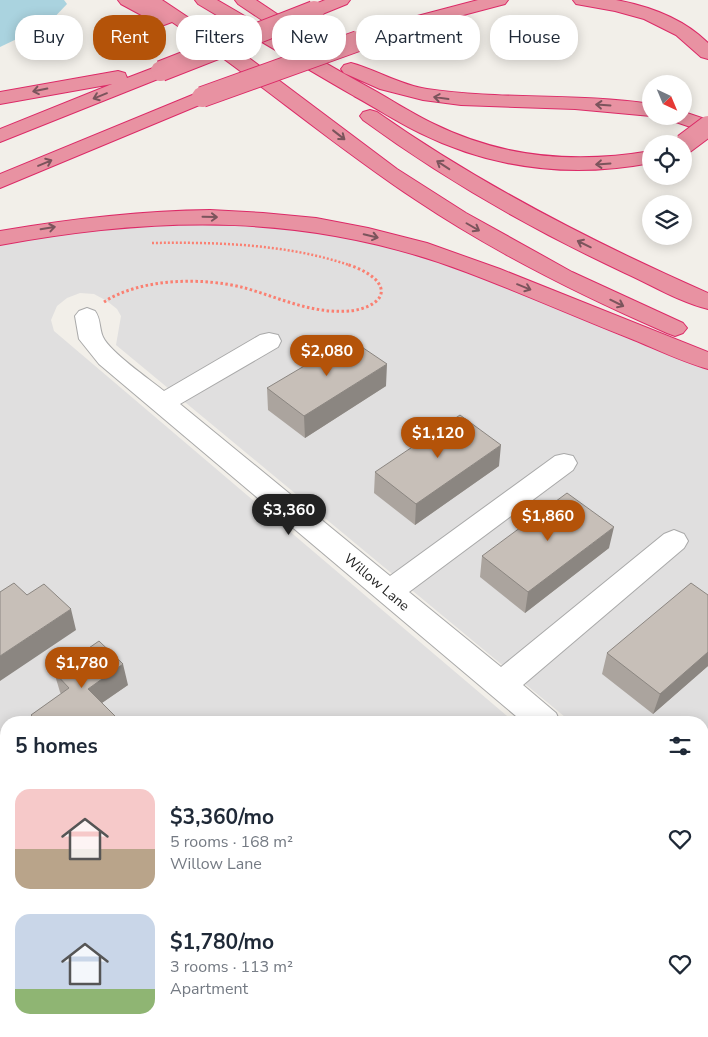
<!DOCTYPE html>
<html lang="en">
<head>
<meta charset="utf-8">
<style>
  :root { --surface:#fff; --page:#f6f6f7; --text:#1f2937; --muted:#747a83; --accent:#b45309 }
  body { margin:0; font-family:"Nunito Sans",sans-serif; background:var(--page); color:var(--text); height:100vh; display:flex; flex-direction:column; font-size:19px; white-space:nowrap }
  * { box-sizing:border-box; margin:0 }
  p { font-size:16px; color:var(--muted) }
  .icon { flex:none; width:28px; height:28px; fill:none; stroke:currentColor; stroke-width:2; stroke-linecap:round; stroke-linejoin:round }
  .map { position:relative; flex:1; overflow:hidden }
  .sheet { position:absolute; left:0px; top:716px; width:709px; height:321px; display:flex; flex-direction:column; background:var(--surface); border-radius:20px 20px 0 0; box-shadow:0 2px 12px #0003 }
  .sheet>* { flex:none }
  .hud { position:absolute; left:15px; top:15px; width:679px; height:45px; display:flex; gap:10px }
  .needle { width:32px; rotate:136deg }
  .buttons { position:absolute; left:642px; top:75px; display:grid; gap:10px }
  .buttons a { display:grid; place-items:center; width:50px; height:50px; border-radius:50%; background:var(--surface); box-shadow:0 2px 12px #0003; font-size:25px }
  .price { position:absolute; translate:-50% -42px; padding:0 11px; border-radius:18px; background:var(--accent); color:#fff; font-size:16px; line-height:32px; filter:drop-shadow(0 1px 2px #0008) }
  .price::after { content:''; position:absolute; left:50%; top:30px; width:15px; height:11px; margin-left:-8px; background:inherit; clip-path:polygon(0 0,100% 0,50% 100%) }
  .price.on { background:#222; color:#fff }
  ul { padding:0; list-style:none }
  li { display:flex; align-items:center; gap:15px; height:125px; padding:0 15px }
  li span { display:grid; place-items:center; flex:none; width:140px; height:100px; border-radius:15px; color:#555 }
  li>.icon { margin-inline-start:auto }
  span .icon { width:60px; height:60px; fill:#fffc; stroke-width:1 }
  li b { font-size:21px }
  h2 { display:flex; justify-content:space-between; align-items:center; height:60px; padding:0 15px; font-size:21px }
  .tag { padding:0 18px; border-radius:20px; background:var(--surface); box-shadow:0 2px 12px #0003; font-size:18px; line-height:45px }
  .tag.on { background:var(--accent); color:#fff }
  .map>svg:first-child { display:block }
  .residential { fill:#e0dfdf }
  .water { fill:#aad3df }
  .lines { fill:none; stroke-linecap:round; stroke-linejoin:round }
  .minor-casing { stroke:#a9a9a9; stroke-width:2 }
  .highway-casing { stroke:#dc2a67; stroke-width:2 }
  .path-far1 { stroke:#fa8072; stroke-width:2.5; stroke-dasharray:2 2; stroke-linecap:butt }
  .path { stroke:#fa8072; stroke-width:3; stroke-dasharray:2.5 2.5; stroke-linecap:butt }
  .minor { fill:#fff; fill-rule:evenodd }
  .highway { fill:#e892a2; fill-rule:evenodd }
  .highway-bridge-casing { stroke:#dc2a67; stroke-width:22; stroke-linecap:butt }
  .highway-bridge { stroke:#e892a2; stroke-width:20 }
  .wall { fill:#aba49e }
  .shaded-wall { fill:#8b8681 }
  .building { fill:#c7bfb8; stroke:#8b8681 }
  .oneway { stroke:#7b545c }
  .labels { text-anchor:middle; stroke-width:4; stroke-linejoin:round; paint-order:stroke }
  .street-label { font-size:14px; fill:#222; stroke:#fff }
</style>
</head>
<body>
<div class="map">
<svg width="708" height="1037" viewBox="0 0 708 1037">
  <rect width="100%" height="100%" fill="#f2efe9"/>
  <!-- residential -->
  <path class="residential" d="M140,221H267L406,246L708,366V837L702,832V722H571L116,345L121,316L117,309L107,301L94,294L80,293L67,298L57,306L51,320L54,331L514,722H6V1031H702L703,880L708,884V1037H0V241Z"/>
  <!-- water -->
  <path class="water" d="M0,0H64L67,4L48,24L0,47Z"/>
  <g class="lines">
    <defs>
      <path id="minor" d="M87,308L95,311C101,319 99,328 103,337C110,352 149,379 164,391L260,335L269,333L278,335L281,341L278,347L180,404L390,576L555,456L564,454L573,456L577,463L573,470L409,592L501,667L664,534L674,530L684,534L688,541L684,548L523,685L556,713L560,722H523L99,364L79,339L75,316L79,311Z
        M702,839L708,841V875L702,872Z
        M499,1031H538L536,1037H496Z"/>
      <path id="highway" d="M118,0H162L249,58L397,169L466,213L572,272L683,323L687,328L683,333L675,336L667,333C580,295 495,253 416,200C333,145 257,80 175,24L172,22L164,25L158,24L121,4Z
        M195,0H217C267,29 317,59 368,87C390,99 411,113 434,124C503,158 575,164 651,151V163C572,178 493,169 420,133C397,122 376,108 354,96C302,66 250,35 198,4Z
        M235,0H256L295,26L298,30L295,34L289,35L283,34L238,4Z
        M325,0H350L347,4L320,15L314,16L308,15L305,11L308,7Z
        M478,0H508L505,4L418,27L365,45L358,47L351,45L349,41L351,37L406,19Z
        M573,0C587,0 603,0 616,0C649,6 684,19 708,43V59L701,57L676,35L644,19L615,11L576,4Z
        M351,63C377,70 400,85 427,89C501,100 577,93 651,104V116L575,109L461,105L423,100L380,89L344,73L341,69L344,65Z
        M161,65L168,67L171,71L168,75L0,142V129L112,84L0,104V92L118,71L125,73L127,78Z
        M202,91L209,93L212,97L209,101L0,188V174Z
        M370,110L377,112C481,185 592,242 708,293V309C679,302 652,285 625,273C533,230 445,180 363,120L360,116L363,112Z
        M684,112L708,120V133L670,120L667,116H684Z
        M210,210L263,213L316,218L368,228L427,243L500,269L708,352V369C683,362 658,350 634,340C578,318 522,293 466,272C311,213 160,215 0,245V231C70,219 139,211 210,210Z"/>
    </defs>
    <!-- minor casing -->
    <use href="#minor" class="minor-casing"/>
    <!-- highway casing -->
    <use href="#highway" class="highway-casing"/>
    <!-- path-far1 -->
    <path class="path-far1" d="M152,243C217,242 287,244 349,265"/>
    <!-- path -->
    <path class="path" d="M104,302C140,278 204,277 245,288C280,298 312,314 349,311C365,310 393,299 376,280C368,272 356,267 346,264"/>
    <!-- minor -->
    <use href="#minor" class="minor"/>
    <!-- highway -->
    <use href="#highway" class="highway"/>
    <defs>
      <path id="highway-bridge" d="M161,71L314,11
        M202,97L358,41
        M684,144L708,126"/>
    </defs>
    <!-- highway-bridge casing -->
    <use href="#highway-bridge" class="highway-bridge-casing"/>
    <!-- highway-bridge -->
    <use href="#highway-bridge" class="highway-bridge"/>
  </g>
  <!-- wall -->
  <path class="wall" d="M386,386L305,438L268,410L267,388Z
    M499,466L415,525L374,493L375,472Z
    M609,548L525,613L480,577L482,556Z
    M708,595V666L653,714L602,674L607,653Z
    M54,672L128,685L102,703L121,722H34L31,715L61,694L60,692Z"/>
  <!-- shaded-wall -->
  <path class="shaded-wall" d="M387,364L386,386L305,438L304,416Z
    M501,445L499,466L415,525L416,504Z
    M614,527L609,548L525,613L528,592Z
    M71,609L76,630L0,681V656Z
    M708,652V666L653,714L660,694Z
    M123,664L128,685L93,709L88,689Z
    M404,1031H414L408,1037H398Z"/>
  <!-- building -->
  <path class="building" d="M350,339L387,364L304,416L267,388Z
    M460,415L501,445L416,504L375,472Z
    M567,493L614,527L528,592L482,556Z
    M14,583L27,595L44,584L71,609L0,656V592Z
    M691,583L708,595V652L660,694L607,653Z
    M99,641L123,664L88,689L121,722H38L31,715L69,688L54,672Z
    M316,1031H404L398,1037H310Z"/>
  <!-- one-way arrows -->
  <defs><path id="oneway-shaft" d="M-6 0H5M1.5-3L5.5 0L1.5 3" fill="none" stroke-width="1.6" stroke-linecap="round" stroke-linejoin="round" transform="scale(1.25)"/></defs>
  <g class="oneway">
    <use href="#oneway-shaft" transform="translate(40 90) rotate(169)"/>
    <use href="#oneway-shaft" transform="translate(100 96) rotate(158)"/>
    <use href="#oneway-shaft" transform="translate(441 98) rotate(-172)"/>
    <use href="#oneway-shaft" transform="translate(603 105) rotate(-176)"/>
    <use href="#oneway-shaft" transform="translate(339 135) rotate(38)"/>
    <use href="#oneway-shaft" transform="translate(45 163) rotate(-23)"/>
    <use href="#oneway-shaft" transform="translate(603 164) rotate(176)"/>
    <use href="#oneway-shaft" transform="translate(443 165) rotate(-147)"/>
    <use href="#oneway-shaft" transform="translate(210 217) rotate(1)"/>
    <use href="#oneway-shaft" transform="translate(473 227) rotate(30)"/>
    <use href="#oneway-shaft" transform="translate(48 228) rotate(-9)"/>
    <use href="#oneway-shaft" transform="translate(371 236) rotate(13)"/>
    <use href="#oneway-shaft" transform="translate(584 244) rotate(-154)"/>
    <use href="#oneway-shaft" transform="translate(524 287) rotate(22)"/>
    <use href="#oneway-shaft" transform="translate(617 303) rotate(26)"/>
  </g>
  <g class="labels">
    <!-- street labels -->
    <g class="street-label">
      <text transform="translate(377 582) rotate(40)" y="5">Willow Lane</text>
    </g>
  </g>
</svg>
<div class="buttons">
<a><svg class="needle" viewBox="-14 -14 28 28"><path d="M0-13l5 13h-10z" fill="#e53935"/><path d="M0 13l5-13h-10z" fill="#747a83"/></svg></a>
<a><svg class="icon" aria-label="locate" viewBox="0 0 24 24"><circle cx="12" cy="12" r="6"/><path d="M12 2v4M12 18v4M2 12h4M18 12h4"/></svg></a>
<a><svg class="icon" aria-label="layers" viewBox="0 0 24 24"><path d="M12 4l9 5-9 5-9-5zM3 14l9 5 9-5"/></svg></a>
</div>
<b class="price" style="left:327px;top:377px">$2,080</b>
<b class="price" style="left:438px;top:459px">$1,120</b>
<b class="price on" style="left:289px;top:536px">$3,360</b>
<b class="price" style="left:548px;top:542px">$1,860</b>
<b class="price" style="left:82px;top:689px">$1,780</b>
<div class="hud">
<a class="tag">Buy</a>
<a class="tag on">Rent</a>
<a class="tag">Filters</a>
<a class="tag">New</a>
<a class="tag">Apartment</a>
<a class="tag">House</a>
</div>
<section class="sheet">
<h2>5 homes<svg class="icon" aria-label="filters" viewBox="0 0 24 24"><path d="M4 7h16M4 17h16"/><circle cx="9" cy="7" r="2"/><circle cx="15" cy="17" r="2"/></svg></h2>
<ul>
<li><span style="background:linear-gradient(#f6c9c9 60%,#b9a48a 0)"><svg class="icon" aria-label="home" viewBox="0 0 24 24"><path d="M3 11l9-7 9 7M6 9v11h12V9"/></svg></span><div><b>$3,360/mo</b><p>5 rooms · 168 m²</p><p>Willow Lane</p></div><svg class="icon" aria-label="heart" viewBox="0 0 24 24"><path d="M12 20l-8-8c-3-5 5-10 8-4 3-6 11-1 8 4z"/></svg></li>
<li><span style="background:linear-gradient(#c9d6e8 75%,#8fb573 0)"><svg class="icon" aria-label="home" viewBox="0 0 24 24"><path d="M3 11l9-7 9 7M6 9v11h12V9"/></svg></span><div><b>$1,780/mo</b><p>3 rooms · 113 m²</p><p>Apartment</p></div><svg class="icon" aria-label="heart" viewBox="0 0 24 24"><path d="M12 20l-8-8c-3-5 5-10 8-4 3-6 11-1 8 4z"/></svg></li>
</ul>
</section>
</div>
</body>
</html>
